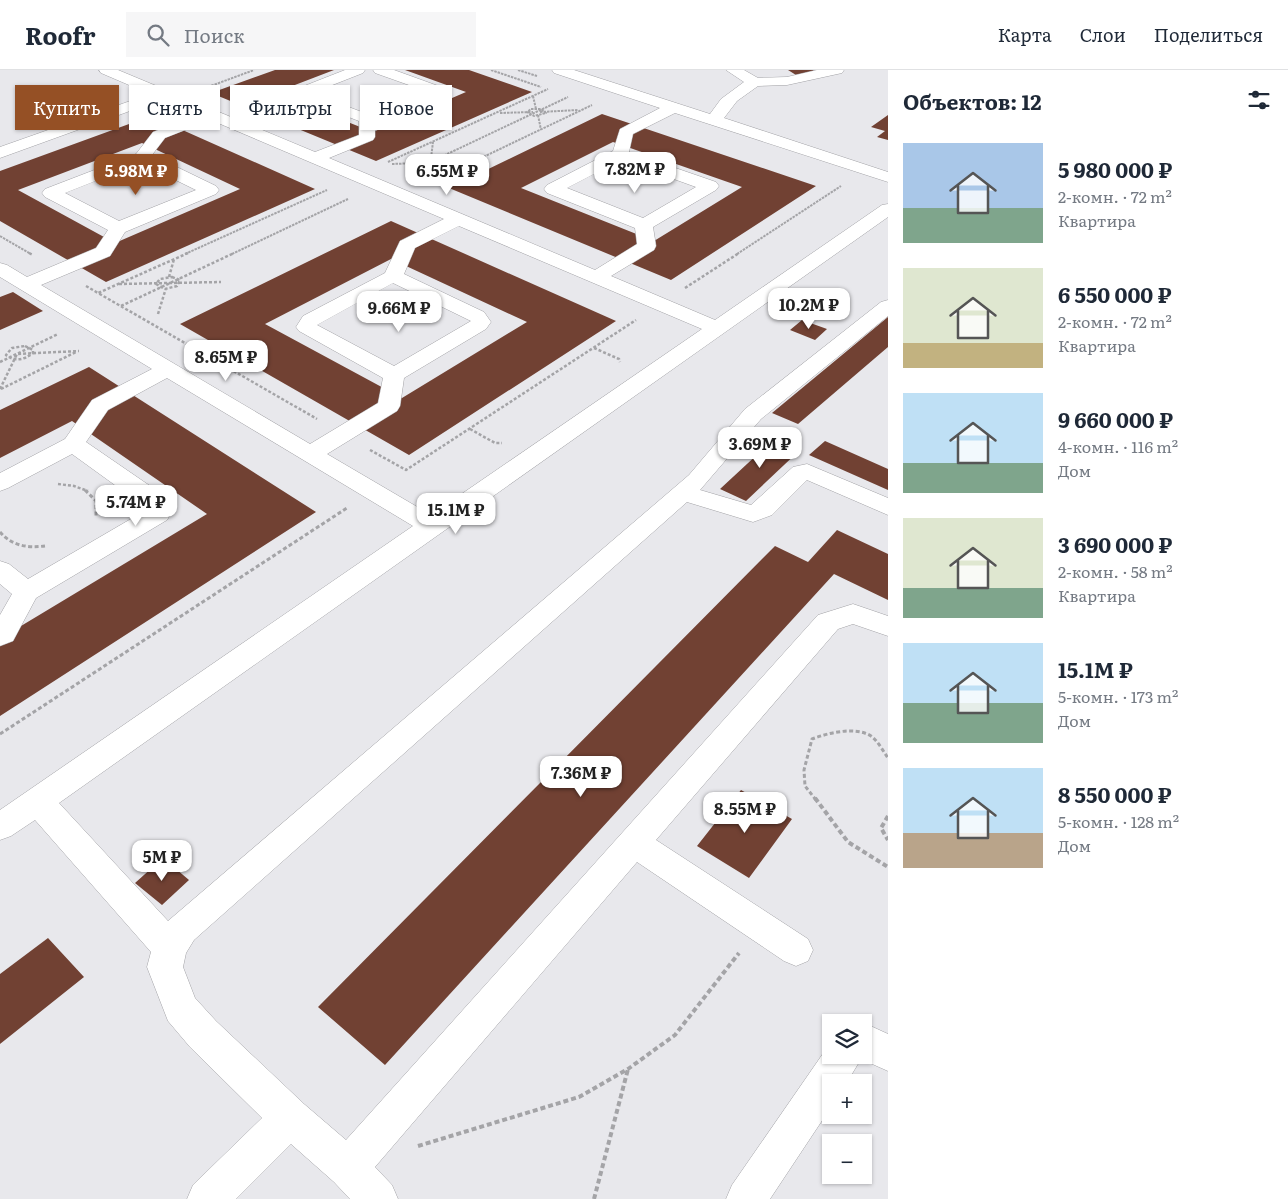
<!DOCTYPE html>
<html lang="ru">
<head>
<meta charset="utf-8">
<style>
  :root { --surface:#fff; --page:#f6f6f7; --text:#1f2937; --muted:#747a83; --line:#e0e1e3; --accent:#955025 }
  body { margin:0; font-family:Literata,serif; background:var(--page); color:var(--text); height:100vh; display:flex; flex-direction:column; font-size:19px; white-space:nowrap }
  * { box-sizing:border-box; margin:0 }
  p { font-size:16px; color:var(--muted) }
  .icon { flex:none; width:28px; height:28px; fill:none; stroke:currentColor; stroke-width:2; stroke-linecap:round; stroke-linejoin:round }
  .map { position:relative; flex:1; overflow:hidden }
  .side { display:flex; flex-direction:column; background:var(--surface); width:400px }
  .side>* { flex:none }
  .hud { position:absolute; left:15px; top:15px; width:475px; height:45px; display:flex; gap:10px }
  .tools { position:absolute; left:822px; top:944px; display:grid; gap:10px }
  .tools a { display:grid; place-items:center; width:50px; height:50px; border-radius:0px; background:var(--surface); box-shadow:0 1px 4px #0004; font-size:25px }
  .price { position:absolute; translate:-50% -42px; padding:0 11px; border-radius:10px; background:#fff; color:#222; font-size:16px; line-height:32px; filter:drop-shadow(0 1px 2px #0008) }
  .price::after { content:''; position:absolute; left:50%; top:30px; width:15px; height:11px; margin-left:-8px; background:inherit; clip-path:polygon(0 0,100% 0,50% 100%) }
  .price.on { background:var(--accent); color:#fff }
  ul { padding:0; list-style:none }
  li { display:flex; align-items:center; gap:15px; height:125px; padding:0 15px }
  li span { display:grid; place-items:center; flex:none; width:140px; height:100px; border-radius:0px; color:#555 }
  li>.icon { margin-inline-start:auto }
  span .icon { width:60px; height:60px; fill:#fffc; stroke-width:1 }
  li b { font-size:21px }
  h2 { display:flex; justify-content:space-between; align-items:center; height:60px; padding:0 15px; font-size:21px }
  .tag { padding:0 18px; border-radius:0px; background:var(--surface); box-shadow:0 1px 4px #0004; font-size:18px; line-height:45px }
  .tag.on { background:var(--accent); color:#fff }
  header { display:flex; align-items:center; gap:30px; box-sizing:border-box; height:70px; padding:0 25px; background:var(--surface); border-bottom:1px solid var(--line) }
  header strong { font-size:24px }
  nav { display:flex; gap:28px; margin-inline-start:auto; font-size:18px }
  .search { width:350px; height:45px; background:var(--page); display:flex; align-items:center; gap:12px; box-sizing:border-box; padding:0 18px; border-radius:0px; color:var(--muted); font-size:19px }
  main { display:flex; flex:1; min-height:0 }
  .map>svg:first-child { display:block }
  .building { fill:#714133; fill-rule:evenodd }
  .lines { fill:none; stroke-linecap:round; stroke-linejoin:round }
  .minor-casing { stroke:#a2a2a6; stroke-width:1 }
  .path-far3 { stroke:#a4a4a7; stroke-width:2; stroke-dasharray:2.5 1; stroke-linecap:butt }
  .path-far2 { stroke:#a4a4a7; stroke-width:2.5; stroke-dasharray:3 2; stroke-linecap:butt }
  .path-far1 { stroke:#a4a4a7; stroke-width:3; stroke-dasharray:4 2.5; stroke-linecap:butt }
  .path { stroke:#a4a4a7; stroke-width:4; stroke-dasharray:5 3; stroke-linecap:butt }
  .minor { fill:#fff; fill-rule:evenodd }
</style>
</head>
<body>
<header>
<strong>Roofr</strong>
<div class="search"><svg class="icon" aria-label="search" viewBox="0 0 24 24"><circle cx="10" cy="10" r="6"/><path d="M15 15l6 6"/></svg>Поиск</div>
<nav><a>Карта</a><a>Слои</a><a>Поделиться</a></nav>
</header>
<main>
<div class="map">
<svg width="888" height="1129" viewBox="0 0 888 1129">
  <rect width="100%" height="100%" fill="#e8e8ec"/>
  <!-- building -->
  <path class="building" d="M275,0H334L274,23L373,62L466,22L405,0H469L532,22L376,91L211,23Z
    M788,0H813L814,1L796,5Z
    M602,44L816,116L671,210L449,118ZM613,72L742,117L654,171L521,118Z
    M888,45V70L877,67L885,61L871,57Z
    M151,46L315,119L106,212L0,151V101ZM142,73L240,119L115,173L18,120Z
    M391,151L616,251L409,385L180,254ZM391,189L527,252L402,328L265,254Z
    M13,222L43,241L0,260V227Z
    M888,247V277L798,354L772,343Z
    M802,250L827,259L815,270L790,260Z
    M89,297L316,442L0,646V545L16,559L207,444L72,351L0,388V340Z
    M775,368L801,379L746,431L720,419Z
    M825,371L888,399V420L809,385Z
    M837,460L888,484V530L834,504L385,995L318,937L775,476L808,492Z
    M741,720L792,749L749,808L697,776Z
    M163,788L189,810L162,835L135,813Z
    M48,868L84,907L0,974V904Z"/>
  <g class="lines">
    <defs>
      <path id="minor" d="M99,0H118L315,82L359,65V51L294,26L292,23L294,20L345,0H365L363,3L312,23L367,44L423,20L375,3L373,0H394L441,17L443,20L441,23L375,51V67L373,70L329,88L595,200L637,174L635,158L547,123L544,119L547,115L613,81L620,59L660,38L554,3L552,0H574L710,44L721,29L744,12L726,0H744L758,8L787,7L817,0H844L842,3L787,15L758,16L737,31L724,48L888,102V112L675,43L633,64L629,82L716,112L719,116L716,120L653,157L656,176L654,180L611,206L715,250L882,135L888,134V147L59,733L168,851L689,405L745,339L881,232L888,230V246L761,349L700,420L751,435L793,397L807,394L888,428V445L807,410L772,445L753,452L687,432L194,870L186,883L183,897L195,928L216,951L304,1034L346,1070L818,545L853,534L888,546V566L853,554L838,559L656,770L808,869L813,880L808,891L796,896L784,891L637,792L375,1097L392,1115L398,1129H350L334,1112L291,1074L236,1129H187L193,1115L262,1048L190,977L168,951L147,897L151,882L35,750L11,766L0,770V740L413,456L167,308L108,340L86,372L169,429L173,440L167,450L36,528L13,571L0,576V545L12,524L0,514V491L9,494L28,509L148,439L72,384L8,418L0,421V403L65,369L92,330L152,299L0,207V193L7,195L27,207L96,178L108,160L45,127L42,123L45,119L136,84L153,62L198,44L163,29L0,88V77L150,24L101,3ZM211,50L444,149L400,171L385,203L303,246L296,257L299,261L383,308L378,333L310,374L41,215L110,186L125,162L216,124L219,120L216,116L152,85L165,68ZM621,90L696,117L643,148L567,118ZM141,93L196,120L119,151L65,123ZM459,156L702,259L431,445L327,384L397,341L400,336L404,308L486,259L491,252L484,242L404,204L415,178ZM393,213L471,251L394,296L317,255Z
        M864,953L888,964V1001L861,989L847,1012H831V1037L770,1129H726L732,1115L831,972V985H864Z"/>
    </defs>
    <!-- minor casing -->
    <use href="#minor" class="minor-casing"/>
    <!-- path-far3 -->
    <path class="path-far3" d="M491,0L541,17
      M518,0L537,6
      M208,17L254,0
      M533,26L536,39
      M531,39H541L546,43L534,46L527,42Z
      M540,42L578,40
      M500,43L533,42
      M538,45L541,60
      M428,88H439L443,92C436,97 429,97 423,91Z
      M431,88L433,72
      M388,92L548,19
      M392,94L473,91
      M430,94V110
      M409,102L568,27
      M433,111L592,35
      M0,166L31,184
      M185,184L327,120
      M232,184L348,129
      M737,184L841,116"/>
    <!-- path-far2 -->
    <path class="path-far2" d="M29,183L33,185
      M188,183L98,223L317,349
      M169,207L174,189
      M172,207L180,210L177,216L165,219L156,214L160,209Z
      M119,214L221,212
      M86,216L98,223
      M685,218L739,183
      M121,236L234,183
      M158,244L166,218
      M25,276L33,280V283C24,290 15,292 6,285L12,278Z
      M594,278L619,289L620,292
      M0,292L58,264
      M0,319L17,284L79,281
      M1,319L76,282
      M470,359L495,373H502
      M370,380L406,400L636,250
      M58,414L74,416L88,421"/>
    <!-- path-far1 -->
    <path class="path-far1" d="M85,420L96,431V447
      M0,462C12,476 27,478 45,476
      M0,664L347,438
      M816,730L805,716L804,700L812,669C828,663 855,656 871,666C878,671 883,681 888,688"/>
    <!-- path -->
    <path class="path" d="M815,728L848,772L888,797
      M888,746L881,758L888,770
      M418,1076L579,1027L628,999L675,965L739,883
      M594,1129L628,999"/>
    <!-- minor -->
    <use href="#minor" class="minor"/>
  </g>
</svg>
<div class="tools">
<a><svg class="icon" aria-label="layers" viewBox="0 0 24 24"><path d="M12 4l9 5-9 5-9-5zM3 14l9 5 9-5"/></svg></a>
<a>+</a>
<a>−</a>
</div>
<b class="price" style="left:635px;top:124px">7.82M ₽</b>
<b class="price on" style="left:136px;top:126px">5.98M ₽</b>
<b class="price" style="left:447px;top:126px">6.55M ₽</b>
<b class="price" style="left:809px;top:260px">10.2M ₽</b>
<b class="price" style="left:399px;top:263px">9.66M ₽</b>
<b class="price" style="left:226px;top:312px">8.65M ₽</b>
<b class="price" style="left:760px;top:399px">3.69M ₽</b>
<b class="price" style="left:136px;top:457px">5.74M ₽</b>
<b class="price" style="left:456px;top:465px">15.1M ₽</b>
<b class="price" style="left:581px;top:728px">7.36M ₽</b>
<b class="price" style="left:745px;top:764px">8.55M ₽</b>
<b class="price" style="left:162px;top:812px">5M ₽</b>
<div class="hud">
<a class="tag on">Купить</a>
<a class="tag">Снять</a>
<a class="tag">Фильтры</a>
<a class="tag">Новое</a>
</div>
</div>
<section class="side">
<h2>Объектов: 12<svg class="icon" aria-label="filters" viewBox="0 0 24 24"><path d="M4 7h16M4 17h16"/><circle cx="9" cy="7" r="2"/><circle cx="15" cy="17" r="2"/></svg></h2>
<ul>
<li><span style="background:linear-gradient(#a9c7e8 65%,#7fa58c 0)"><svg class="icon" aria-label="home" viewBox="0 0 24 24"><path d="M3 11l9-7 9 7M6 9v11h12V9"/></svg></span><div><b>5 980 000 ₽</b><p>2-комн. · 72 m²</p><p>Квартира</p></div></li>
<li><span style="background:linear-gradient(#dfe7d0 75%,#c2b280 0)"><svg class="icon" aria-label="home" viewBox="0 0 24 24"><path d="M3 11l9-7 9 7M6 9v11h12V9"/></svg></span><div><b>6 550 000 ₽</b><p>2-комн. · 72 m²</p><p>Квартира</p></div></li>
<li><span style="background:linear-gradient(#bfe0f5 70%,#7fa58c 0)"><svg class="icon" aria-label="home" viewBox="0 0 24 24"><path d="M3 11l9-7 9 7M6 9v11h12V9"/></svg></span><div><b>9 660 000 ₽</b><p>4-комн. · 116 m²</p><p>Дом</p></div></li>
<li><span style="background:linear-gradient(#dfe7d0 70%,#7fa58c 0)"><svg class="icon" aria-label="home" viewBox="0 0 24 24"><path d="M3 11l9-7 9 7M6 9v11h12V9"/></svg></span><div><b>3 690 000 ₽</b><p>2-комн. · 58 m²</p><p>Квартира</p></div></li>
<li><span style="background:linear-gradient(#bfe0f5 60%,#7fa58c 0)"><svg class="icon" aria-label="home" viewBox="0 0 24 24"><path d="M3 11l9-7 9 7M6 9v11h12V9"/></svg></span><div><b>15.1M ₽</b><p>5-комн. · 173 m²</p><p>Дом</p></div></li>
<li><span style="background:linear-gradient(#bfe0f5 65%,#b9a48a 0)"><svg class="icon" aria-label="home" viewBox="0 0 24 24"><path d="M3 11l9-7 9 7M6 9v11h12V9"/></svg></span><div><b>8 550 000 ₽</b><p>5-комн. · 128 m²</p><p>Дом</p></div></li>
</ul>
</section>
</main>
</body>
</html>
